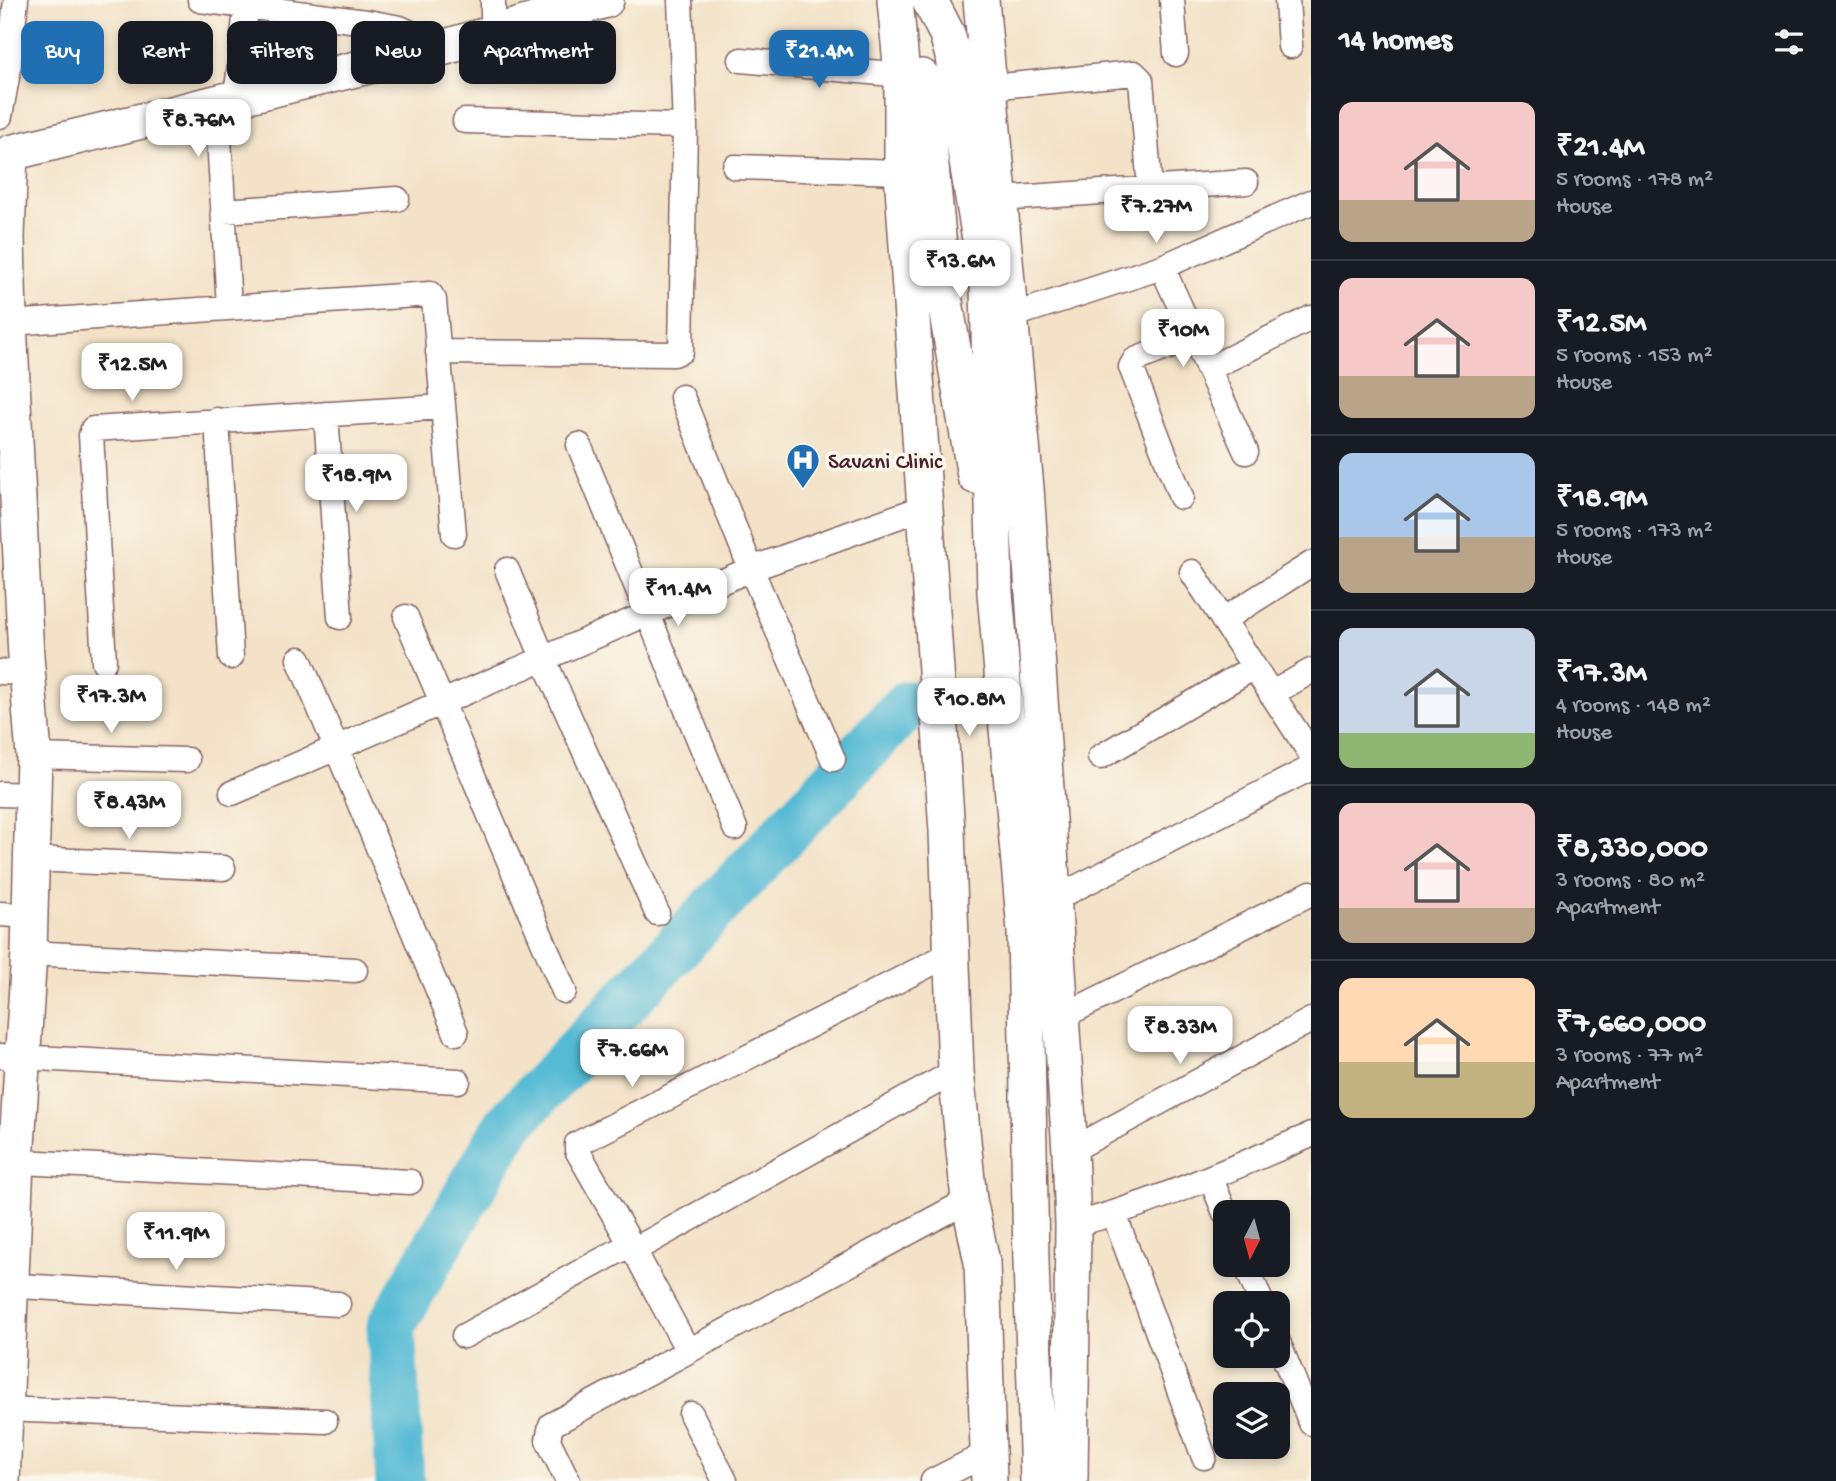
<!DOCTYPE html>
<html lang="en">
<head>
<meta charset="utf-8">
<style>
  :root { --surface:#171b24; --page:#20242c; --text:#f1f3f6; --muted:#9ea1a6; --line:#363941; --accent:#1f6fb2 }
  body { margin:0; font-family:"Gochi Hand",sans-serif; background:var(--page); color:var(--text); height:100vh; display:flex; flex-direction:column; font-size:26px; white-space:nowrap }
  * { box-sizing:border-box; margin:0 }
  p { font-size:23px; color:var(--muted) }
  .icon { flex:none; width:38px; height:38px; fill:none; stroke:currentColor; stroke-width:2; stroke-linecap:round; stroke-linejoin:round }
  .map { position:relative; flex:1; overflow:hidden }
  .sheet { display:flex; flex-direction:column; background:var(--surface); width:525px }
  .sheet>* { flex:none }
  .top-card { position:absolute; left:21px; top:21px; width:665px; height:63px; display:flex; gap:14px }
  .needle { width:46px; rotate:186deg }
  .controls { position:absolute; left:1213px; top:1200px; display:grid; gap:14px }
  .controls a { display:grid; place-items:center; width:77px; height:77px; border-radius:14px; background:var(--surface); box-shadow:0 4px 10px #0003; font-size:35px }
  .price { position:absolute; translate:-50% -60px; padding:0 16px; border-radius:14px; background:#fff; color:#222; font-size:23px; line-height:46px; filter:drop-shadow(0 2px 4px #0008) }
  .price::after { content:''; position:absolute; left:50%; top:42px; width:21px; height:16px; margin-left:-10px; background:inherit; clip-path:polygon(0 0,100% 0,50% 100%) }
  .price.on { background:var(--accent); color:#fff }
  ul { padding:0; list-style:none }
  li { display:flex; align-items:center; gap:21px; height:175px; padding:0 28px }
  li+li { border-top:2px solid var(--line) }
  li span { display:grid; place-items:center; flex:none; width:196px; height:140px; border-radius:14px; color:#555 }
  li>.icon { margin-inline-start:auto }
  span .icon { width:84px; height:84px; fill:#fffc; stroke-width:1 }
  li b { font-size:30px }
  h2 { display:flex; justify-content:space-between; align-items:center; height:84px; padding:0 28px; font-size:30px }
  .chip { padding:0 24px; border-radius:14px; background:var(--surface); box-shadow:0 4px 10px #0003; font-size:24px; line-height:63px }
  .chip.on { background:var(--accent); color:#fff }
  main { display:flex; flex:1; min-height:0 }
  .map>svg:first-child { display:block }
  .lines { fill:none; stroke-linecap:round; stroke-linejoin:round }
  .river { stroke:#55bad4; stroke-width:49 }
  .street-casing { stroke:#856362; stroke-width:27 }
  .secondary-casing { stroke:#856362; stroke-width:38 }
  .street { stroke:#fff; stroke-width:24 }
  .secondary { stroke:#fff; stroke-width:35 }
  .labels { text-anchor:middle; stroke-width:7; stroke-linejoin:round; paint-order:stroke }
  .poi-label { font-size:23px; fill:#4a1f2b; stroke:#fbf7ec; text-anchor:start }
</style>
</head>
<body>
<main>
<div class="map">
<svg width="1311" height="1481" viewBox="0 0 1311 1481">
  <rect width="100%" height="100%" fill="#fbf7ec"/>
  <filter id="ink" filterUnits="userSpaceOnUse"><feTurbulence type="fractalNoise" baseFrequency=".0143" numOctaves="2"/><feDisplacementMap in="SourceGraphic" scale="14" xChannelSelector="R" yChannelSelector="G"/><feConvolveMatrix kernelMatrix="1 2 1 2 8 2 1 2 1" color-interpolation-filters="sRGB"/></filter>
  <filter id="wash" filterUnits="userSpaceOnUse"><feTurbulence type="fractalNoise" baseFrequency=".00686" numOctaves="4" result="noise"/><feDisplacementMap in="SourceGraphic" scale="28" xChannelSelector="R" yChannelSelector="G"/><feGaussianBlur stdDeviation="1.57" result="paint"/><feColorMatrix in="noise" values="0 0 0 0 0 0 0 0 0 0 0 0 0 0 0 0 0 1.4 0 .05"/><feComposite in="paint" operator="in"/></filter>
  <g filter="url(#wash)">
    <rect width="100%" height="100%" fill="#f3e2c7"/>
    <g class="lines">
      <!-- river -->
      <path class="river" d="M400,1481L391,1326L508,1125L907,705"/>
    </g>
  </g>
  <g filter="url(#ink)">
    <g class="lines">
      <defs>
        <path id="street" d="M200,0L373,23L400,28L442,48
          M1172,0L1176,54
          M1287,0L1290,46
          M493,35V0
          M741,60L902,75
          M990,87L1134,73L1141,80L1150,189
          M236,99L247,0
          M217,104L229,307
          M0,116L8,72L16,0
          M465,121L685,126
          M735,167L902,172
          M1000,199L1246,182
          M223,211L397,199
          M1162,267L1246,452
          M1011,316L1162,267L1311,202
          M9,323L430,294L434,300L454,534
          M438,352L674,354L681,351L685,126L680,0
          M1208,369L1311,318
          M682,397L751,569L833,759
          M326,414L340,617
          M217,420L231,657
          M579,445L735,828
          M1181,497L1131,367L1135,360L1194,337
          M507,570L543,658L657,913
          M1192,572L1311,754
          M406,617L564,991
          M1223,620L1311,564
          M299,659L456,1033
          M104,662L91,435L93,429L443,407
          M0,672L27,673
          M1271,694L1311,671
          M34,756L187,760
          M1100,757L1254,667
          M232,793L751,569L925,507
          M0,794L34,795
          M33,859L223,868
          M1054,899L1311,768
          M0,914L31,916
          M29,953L355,970
          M1061,1017L1311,893
          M0,1056L458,1081
          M1070,1151L1311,1020
          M1,1161L410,1182
          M1211,1179L1225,1213
          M1114,1214L1204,1457
          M1073,1225C1156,1203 1232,1168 1311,1135
          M634,1250L956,1071
          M1246,1265L1262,1304
          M0,1285L338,1304
          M464,1336L631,1244
          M1278,1342L1311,1423
          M688,1351L634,1250L577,1150V1144L952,953
          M0,1409L325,1421
          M691,1414L725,1481
          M568,1481L548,1440L551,1425L969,1200
          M933,1481L986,1454"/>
        <path id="secondary" d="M895,0L902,75V172L947,831L956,1071L969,1200L982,1262L989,1481
          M981,0L1026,488L1070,1151L1073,1225L1070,1481
          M930,1L947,34L953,56L961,126L988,287L995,593L1025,931L1031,1261L1038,1481
          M922,77L944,296L975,476
          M0,160L10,153L442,48L606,0
          M2,1481L16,1162L29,953L34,756L26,656L9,323L7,237L10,153"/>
      </defs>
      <!-- street casing -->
      <use href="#street" class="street-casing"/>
      <!-- secondary casing -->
      <use href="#secondary" class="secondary-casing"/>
      <!-- street -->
      <use href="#street" class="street"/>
      <!-- secondary -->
      <use href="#secondary" class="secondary"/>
    </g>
  </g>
  <!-- icons -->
  <defs>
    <symbol id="hospital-pin" viewBox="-11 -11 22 30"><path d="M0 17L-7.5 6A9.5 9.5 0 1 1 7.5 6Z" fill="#1f6fb2" stroke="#fbf7ec"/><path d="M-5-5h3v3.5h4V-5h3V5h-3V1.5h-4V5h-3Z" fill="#fff"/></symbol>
  </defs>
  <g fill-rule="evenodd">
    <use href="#hospital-pin" x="784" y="441" width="38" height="52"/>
  </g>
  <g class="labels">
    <!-- poi labels -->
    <g class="poi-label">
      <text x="828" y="468">Savani Clinic</text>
    </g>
  </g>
</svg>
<div class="controls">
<a><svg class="needle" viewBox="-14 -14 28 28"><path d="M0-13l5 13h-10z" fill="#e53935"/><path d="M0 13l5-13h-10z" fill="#9ea1a6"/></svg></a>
<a><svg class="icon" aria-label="locate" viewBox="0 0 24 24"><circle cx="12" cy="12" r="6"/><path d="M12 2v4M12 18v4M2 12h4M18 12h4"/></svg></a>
<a><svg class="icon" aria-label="layers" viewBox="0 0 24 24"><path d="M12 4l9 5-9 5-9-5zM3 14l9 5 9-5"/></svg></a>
</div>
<b class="price on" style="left:819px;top:90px">₹21.4M</b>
<b class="price" style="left:198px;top:159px">₹8.76M</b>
<b class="price" style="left:1156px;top:245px">₹7.27M</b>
<b class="price" style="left:960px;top:300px">₹13.6M</b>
<b class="price" style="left:1183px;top:369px">₹10M</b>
<b class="price" style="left:132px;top:403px">₹12.5M</b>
<b class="price" style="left:356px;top:514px">₹18.9M</b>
<b class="price" style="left:678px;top:628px">₹11.4M</b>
<b class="price" style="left:111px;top:735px">₹17.3M</b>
<b class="price" style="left:969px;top:738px">₹10.8M</b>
<b class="price" style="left:129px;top:841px">₹8.43M</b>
<b class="price" style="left:1180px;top:1066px">₹8.33M</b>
<b class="price" style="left:632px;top:1089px">₹7.66M</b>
<b class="price" style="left:176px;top:1272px">₹11.9M</b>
<div class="top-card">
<a class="chip on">Buy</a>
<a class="chip">Rent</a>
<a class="chip">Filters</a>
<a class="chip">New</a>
<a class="chip">Apartment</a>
</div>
</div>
<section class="sheet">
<h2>14 homes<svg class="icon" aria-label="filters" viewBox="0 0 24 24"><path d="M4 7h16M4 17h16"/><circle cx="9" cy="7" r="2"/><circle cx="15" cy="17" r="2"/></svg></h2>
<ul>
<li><span style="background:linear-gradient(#f6c9c9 70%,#b9a48a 0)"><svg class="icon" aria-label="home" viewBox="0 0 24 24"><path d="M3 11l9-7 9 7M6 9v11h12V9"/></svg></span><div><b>₹21.4M</b><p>5 rooms · 178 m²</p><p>House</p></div></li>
<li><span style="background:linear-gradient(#f6c9c9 70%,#b9a48a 0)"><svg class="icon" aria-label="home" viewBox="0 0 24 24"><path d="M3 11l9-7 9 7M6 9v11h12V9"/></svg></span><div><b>₹12.5M</b><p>5 rooms · 153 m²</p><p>House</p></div></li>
<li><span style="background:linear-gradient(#a9c7e8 60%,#b9a48a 0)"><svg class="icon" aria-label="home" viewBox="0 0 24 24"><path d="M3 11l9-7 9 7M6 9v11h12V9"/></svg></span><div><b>₹18.9M</b><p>5 rooms · 173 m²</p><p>House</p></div></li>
<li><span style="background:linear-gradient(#c9d6e8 75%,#8fb573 0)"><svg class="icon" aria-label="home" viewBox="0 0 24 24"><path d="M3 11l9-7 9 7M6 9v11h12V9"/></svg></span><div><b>₹17.3M</b><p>4 rooms · 148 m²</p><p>House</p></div></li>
<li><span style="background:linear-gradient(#f6c9c9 75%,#b9a48a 0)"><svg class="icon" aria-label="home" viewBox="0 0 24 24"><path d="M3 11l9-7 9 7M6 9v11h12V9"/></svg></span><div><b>₹8,330,000</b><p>3 rooms · 80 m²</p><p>Apartment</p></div></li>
<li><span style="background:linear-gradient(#ffd9b3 60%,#c2b280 0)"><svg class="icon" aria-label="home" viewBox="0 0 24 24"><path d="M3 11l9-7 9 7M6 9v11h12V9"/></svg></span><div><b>₹7,660,000</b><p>3 rooms · 77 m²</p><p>Apartment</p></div></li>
</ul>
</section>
</main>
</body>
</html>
